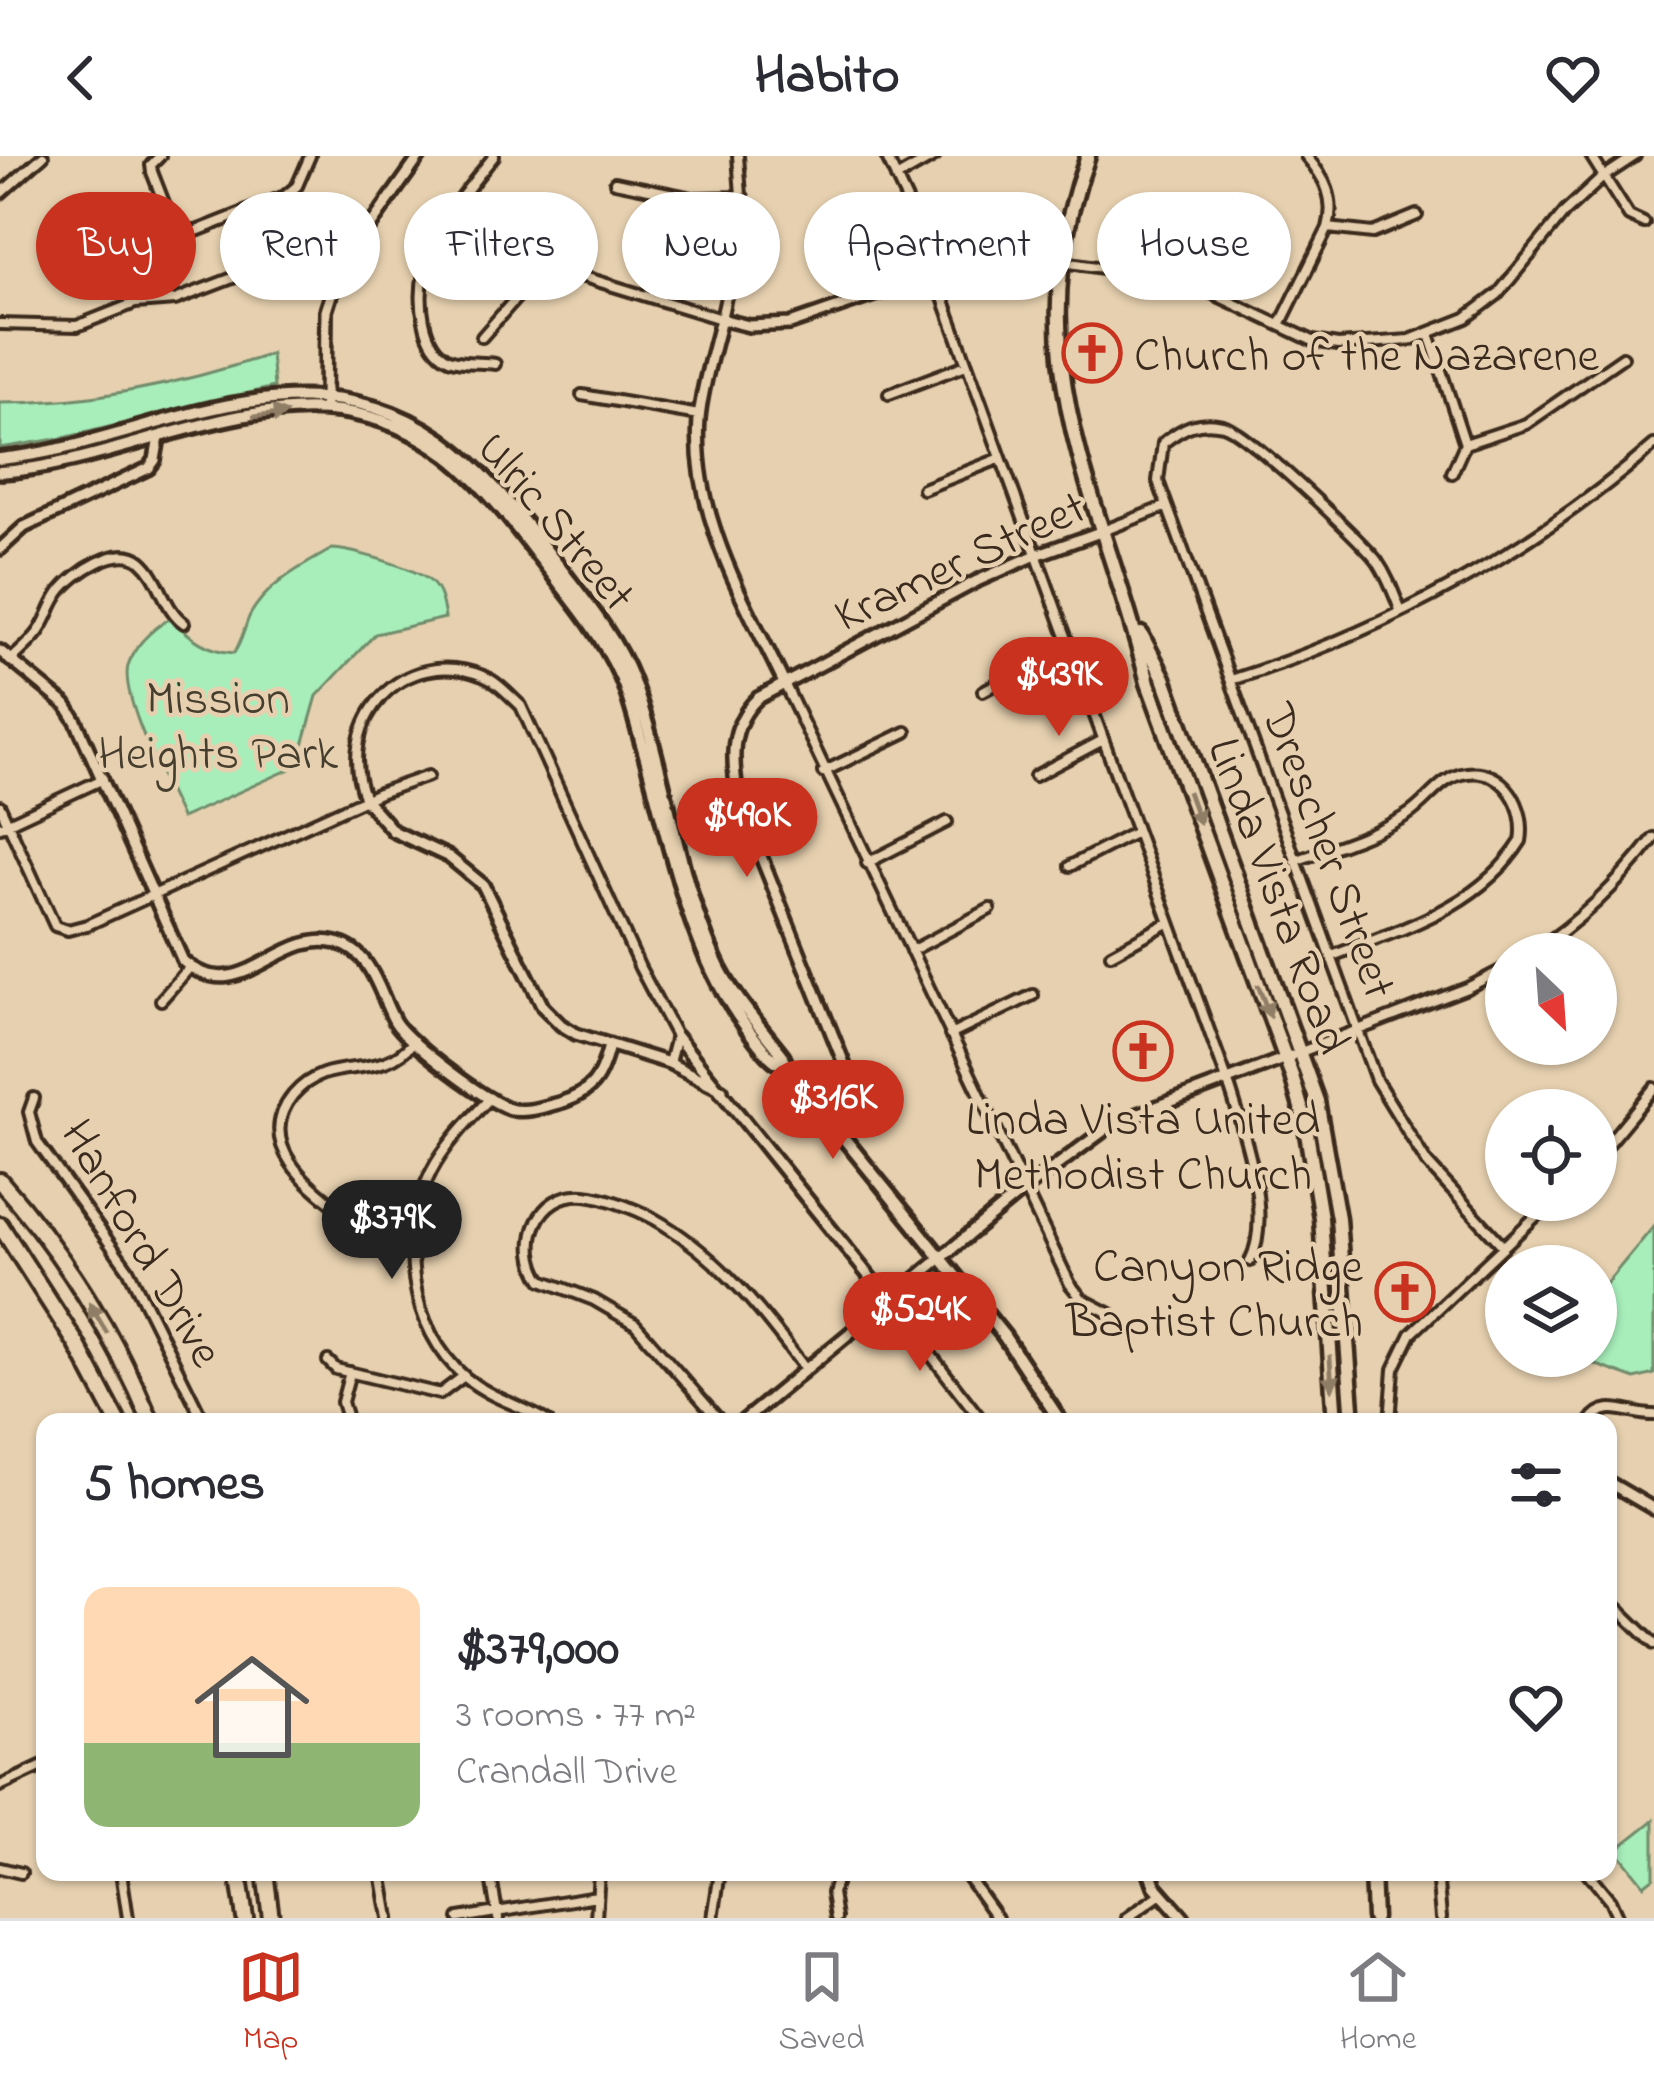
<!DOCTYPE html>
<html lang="en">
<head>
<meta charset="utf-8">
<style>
  :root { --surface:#fff; --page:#f7f7f7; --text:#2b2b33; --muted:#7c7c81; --line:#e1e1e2; --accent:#c8321e }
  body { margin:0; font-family:"Indie Flower",sans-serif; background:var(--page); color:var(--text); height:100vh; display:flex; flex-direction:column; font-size:45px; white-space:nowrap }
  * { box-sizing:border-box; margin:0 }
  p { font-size:39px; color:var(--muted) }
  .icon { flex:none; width:66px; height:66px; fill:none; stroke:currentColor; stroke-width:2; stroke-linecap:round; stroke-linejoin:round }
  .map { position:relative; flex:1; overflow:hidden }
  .drawer { position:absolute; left:36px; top:1257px; width:1581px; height:468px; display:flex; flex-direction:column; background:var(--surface); border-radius:24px; box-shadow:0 3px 9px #0004 }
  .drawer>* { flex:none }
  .top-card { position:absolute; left:36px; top:36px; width:1584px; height:108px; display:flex; gap:24px }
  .needle { width:78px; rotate:155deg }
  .fabs { position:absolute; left:1485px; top:777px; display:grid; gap:24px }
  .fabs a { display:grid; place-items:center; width:132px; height:132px; border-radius:50%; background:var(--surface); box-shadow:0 3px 9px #0004; font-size:60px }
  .price { position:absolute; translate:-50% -102px; padding:0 27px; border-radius:42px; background:var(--accent); color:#fff; font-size:39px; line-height:78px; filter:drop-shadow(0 3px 6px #0008) }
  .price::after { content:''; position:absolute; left:50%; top:72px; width:36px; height:27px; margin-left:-18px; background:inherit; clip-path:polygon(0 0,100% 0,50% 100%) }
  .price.active { background:#222; color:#fff }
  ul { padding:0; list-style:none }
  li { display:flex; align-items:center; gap:36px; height:300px; padding:0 48px }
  li span { display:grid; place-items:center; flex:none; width:336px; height:240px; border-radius:24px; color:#555 }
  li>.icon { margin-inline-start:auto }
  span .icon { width:144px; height:144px; fill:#fffc; stroke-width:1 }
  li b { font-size:51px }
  h2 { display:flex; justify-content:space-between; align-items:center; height:144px; padding:0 48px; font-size:51px }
  .chip { padding:0 42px; border-radius:54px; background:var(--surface); box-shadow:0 3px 9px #0004; font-size:42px; line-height:108px }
  .chip.active { background:var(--accent); color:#fff }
  header { display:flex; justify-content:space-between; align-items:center; height:156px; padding:0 48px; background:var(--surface); font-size:54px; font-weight:700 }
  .tab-bar { display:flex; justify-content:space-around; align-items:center; height:168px; border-top:3px solid var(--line); background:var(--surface); font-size:33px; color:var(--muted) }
  .tab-bar a { display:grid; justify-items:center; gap:6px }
  .tab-bar .active { color:var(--accent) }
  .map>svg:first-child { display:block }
  .green { fill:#a7eeba; stroke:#718c6c; stroke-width:3 }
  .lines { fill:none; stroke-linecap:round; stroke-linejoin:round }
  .minor-casing { stroke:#3b2a1e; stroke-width:16 }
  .tertiary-casing { stroke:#3b2a1e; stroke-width:18 }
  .secondary-casing { stroke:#3b2a1e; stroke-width:20 }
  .primary-casing { stroke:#3b2a1e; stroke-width:21 }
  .motorway-casing { stroke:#3b2a1e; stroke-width:22 }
  .minor { stroke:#e6d0af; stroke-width:8 }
  .tertiary { stroke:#e6d0af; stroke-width:9 }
  .secondary { stroke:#e6d0af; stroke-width:10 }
  .primary { stroke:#e6d0af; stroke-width:12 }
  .motorway { stroke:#e6d0af; stroke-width:14 }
  .oneway { fill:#907d66 }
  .labels { text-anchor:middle; stroke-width:9; stroke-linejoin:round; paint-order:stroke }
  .poi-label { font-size:48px; fill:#3b2a1e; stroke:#e6d0af; text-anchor:start }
  .street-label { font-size:48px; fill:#3b2a1e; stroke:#e6d0af }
  .park-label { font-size:48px; fill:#463e2e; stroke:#e6d0af }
</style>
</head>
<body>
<header><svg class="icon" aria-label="back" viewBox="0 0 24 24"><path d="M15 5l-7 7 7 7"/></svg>Habito<svg class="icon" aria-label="heart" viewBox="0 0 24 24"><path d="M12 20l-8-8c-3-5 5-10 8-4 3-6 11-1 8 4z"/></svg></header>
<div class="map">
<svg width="1654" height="1762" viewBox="0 0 1654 1762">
  <rect width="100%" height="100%" fill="#e6d0af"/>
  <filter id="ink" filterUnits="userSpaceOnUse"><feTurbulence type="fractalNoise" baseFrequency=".00833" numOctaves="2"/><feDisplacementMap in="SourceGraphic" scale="24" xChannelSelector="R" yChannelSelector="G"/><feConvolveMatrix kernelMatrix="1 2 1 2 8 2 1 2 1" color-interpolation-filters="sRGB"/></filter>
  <g filter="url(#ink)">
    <!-- green -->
    <path class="green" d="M271,198L274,231L63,282L0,292V247C91,247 186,227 271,198Z
      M332,393C353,394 417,412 431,426C441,435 443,450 445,462L375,478L317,540L297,610L181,662C167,630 120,541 128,510C134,488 154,472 172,461C188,482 207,495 234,497C242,485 244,473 249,461C265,429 302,410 332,393Z
      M1654,1070V1218L1635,1223L1572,1200H1596V1127L1605,1129Z
      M1654,1664V1721L1644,1729L1616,1694Z"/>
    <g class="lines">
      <defs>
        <path id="minor" d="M160,0L151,9L152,16L173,70L194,76L285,40L297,30L310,0
          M494,0C456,48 410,98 424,165C427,180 434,196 449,203C461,208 482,206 495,208
          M886,0L910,51L1230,932C1244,977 1273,1061 1250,1105
          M1591,0L1629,60L1644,67
          M896,22L935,0
          M615,26L693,42L743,41
          M0,38L43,0
          M1328,72L1373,77L1417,59
          M1063,106L1184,124L1313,185L1338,189L1410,184L1466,162L1498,138L1565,56L1603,21L1635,0
          M0,168L77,170L135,147L175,144L251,115L277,111L332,133
          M1280,169L1328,72C1336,42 1325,22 1306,0
          M1429,178L1465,288L1452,317
          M482,181L545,109L721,163L743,65L738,0
          M889,238L966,209
          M582,239L699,259
          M1465,288L1526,268L1623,201
          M923,333L1001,302
          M1103,375L1167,350
          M1401,456C1394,438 1388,421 1377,405C1359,382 1246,275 1223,269C1198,263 1182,272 1163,287L1158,325L1376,924L1427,1007L1503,1090
          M10,505C19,496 29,488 37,478C47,466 50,449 60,436C75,416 119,387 141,405C161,422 163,452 184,467
          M1231,524C1384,476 1533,395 1654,289
          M784,527L1070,1128L1082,1143L1111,1158
          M983,535L1068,489
          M823,616L906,576
          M1035,620L1103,584
          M365,643C333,565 403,488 483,520C498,526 509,539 521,550L640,812L676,880L669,907
          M0,650L55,770L68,774L87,769L379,637L428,620
          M0,671L103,623
          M1295,705C1332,692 1374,679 1407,659C1428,646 1441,620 1467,617C1505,612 1527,652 1521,685C1479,752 1401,773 1332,800
          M867,707L947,666
          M1070,710L1136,676
          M911,795L990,753
          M1111,798L1168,767
          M1530,798C1580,766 1618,728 1654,682
          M161,844L190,811
          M950,879L1033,839
          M1301,896L1467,832L1506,812
          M34,942L29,956L37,986L128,1113L204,1266
          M490,942C470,963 444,990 431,1016C398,1082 408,1172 466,1222C492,1243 521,1249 548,1266
          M1596,1002L1654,932
          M412,1080C402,1080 385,1083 375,1079C365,1075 354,1064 345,1057C310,1032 253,988 293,939C330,895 379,929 414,885
          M889,1145L983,1266
          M328,1205L336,1213L440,1238L464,1220
          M348,1266L342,1246L350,1216
          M721,1266L635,1168L594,1144L542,1124C518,1089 537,1035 585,1039C607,1041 644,1056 663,1068C722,1104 765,1159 806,1214
          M1390,1266L1394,1213L1411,1178L1553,1044
          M1590,1266C1606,1241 1630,1260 1654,1259
          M1608,1443L1654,1488
          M0,1630L45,1609
          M0,1712L21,1717
          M121,1716L128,1762
          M381,1716L389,1762
          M490,1716L498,1762
          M964,1716L997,1762
          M1437,1716L1441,1762
          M1587,1716L1610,1744L1618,1762
          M459,1762L597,1740
          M596,1762L599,1716
          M713,1762L720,1716
          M836,1762L832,1737L839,1716
          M1127,1762L1161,1738"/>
        <path id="tertiary" d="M325,248L326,155L339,114L420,0
          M0,393L24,371L149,312L155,304L159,281
          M0,495L66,549L76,565L183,805C240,854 280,772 337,787C373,796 379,838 395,866C407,886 491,950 514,954C530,956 544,951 559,947C592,937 601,923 609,889
          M784,527C744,443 692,360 699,263C702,230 713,196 721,163L749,170L790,168L981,102L1007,99L1061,106
          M365,643L393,675L449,701L483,729L543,851L561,869L576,878L669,907L722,934
          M676,880L889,1145
          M832,968L852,953L857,940L738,643C732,605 728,570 758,542L977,425L1036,399L1103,375
          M742,1266L1017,1039L1114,967L1291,900
          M1608,1326L1654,1353"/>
        <path id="secondary" d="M0,303C108,293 211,235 321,242C439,249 497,331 563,416C589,450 616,483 632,523C666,614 675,715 715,803C730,838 759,869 783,900L787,912L1004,1180L1061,1266
          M0,316C109,309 229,241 339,255C427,267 476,317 527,385C559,428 598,470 620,519C630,541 635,565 642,588C671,686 686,793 749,875C761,890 770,905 787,912
          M1150,1716L1155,1730L1183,1762"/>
        <path id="primary" d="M1088,0C1013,204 1100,335 1148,527L1292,920L1305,965L1321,1062L1335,1266
          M1141,478L1164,522L1317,945L1338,1062L1353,1266
          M1372,1716L1374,1762"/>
        <path id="motorway" d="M0,1025C62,1095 115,1179 151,1266
          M0,1069L76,1187L118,1266
          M238,1716L245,1762
          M265,1716L271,1762"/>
      </defs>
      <!-- minor casing -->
      <use href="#minor" class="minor-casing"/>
      <!-- tertiary casing -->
      <use href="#tertiary" class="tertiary-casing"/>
      <!-- secondary casing -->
      <use href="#secondary" class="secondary-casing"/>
      <!-- primary casing -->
      <use href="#primary" class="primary-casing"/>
      <!-- motorway casing -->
      <use href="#motorway" class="motorway-casing"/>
      <!-- minor -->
      <use href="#minor" class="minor"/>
      <!-- tertiary -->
      <use href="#tertiary" class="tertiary"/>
      <!-- secondary -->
      <use href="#secondary" class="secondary"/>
      <!-- primary -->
      <use href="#primary" class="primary"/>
      <!-- motorway -->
      <use href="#motorway" class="motorway"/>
    </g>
    <!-- one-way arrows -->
    <defs><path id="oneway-solid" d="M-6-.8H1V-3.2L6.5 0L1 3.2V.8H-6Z" transform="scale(3)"/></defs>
    <g class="oneway">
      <use href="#oneway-solid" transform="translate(270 259) rotate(-7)"/>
      <use href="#oneway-solid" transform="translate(1194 652) rotate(70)"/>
      <use href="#oneway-solid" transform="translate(1264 845) rotate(69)"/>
      <use href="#oneway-solid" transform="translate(98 1162) rotate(-121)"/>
      <use href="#oneway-solid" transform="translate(1331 1217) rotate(86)"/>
    </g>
  </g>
  <!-- icons -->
  <defs>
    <symbol id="church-ring" viewBox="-11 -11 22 22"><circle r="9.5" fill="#e6d0af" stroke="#c8321e" stroke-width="1.5"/><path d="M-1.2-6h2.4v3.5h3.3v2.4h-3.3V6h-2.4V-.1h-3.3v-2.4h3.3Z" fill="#c8321e"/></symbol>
  </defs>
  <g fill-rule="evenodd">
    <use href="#church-ring" x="1059" y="164" width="66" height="66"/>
    <use href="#church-ring" x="1110" y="862" width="66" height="66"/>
    <use href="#church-ring" x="1372" y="1103" width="66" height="66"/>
  </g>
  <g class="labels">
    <!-- poi labels -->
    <g class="poi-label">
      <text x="1134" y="214">Church of the Nazarene</text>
      <text x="1143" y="978" text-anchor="middle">Linda Vista United<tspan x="1143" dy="55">Methodist Church</tspan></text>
      <text x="1363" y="1125" text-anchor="end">Canyon Ridge<tspan x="1363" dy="55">Baptist Church</tspan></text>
    </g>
    <!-- street labels -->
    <g class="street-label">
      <text transform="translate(558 364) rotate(50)" y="17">Ulric Street</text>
      <text transform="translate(959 403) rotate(-25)" y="17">Kramer Street</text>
      <text transform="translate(1331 694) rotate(70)" y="17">Drescher Street</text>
      <text transform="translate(1281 739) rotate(70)" y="17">Linda Vista Road</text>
      <text transform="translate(144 1086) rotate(60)" y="17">Hanford Drive</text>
    </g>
    <!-- park labels -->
    <g class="park-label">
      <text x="218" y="557">Mission<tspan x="218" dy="55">Heights Park</tspan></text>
    </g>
  </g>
</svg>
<div class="fabs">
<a><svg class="needle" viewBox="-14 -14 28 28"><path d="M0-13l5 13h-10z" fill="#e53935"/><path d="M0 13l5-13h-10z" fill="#7c7c81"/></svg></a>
<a><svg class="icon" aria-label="locate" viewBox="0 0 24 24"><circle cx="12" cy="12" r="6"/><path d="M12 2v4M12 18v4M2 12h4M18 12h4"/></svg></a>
<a><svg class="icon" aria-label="layers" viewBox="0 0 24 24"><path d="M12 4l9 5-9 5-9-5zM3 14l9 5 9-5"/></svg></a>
</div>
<b class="price" style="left:1059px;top:583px">$439K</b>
<b class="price" style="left:747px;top:724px">$490K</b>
<b class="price" style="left:833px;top:1006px">$316K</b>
<b class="price active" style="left:392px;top:1126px">$379K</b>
<b class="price" style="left:920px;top:1218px">$524K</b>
<div class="top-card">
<a class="chip active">Buy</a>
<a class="chip">Rent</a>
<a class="chip">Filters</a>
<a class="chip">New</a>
<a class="chip">Apartment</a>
<a class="chip">House</a>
</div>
<section class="drawer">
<h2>5 homes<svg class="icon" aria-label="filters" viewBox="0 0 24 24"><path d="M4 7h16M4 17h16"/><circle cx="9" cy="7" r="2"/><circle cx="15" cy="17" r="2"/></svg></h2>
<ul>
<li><span style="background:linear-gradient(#ffd9b3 65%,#8fb573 0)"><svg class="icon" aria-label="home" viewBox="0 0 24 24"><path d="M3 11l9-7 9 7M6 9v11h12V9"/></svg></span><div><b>$379,000</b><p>3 rooms · 77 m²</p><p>Crandall Drive</p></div><svg class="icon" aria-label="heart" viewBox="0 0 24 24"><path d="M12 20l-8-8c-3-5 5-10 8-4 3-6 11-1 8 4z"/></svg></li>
</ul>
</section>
</div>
<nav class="tab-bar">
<a class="active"><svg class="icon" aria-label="map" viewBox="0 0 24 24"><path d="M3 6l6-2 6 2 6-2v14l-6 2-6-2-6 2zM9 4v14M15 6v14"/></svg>Map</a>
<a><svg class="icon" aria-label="saved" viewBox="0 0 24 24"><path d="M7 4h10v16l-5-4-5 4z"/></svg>Saved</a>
<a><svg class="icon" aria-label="home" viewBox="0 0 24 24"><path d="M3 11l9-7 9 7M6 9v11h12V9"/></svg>Home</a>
</nav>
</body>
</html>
